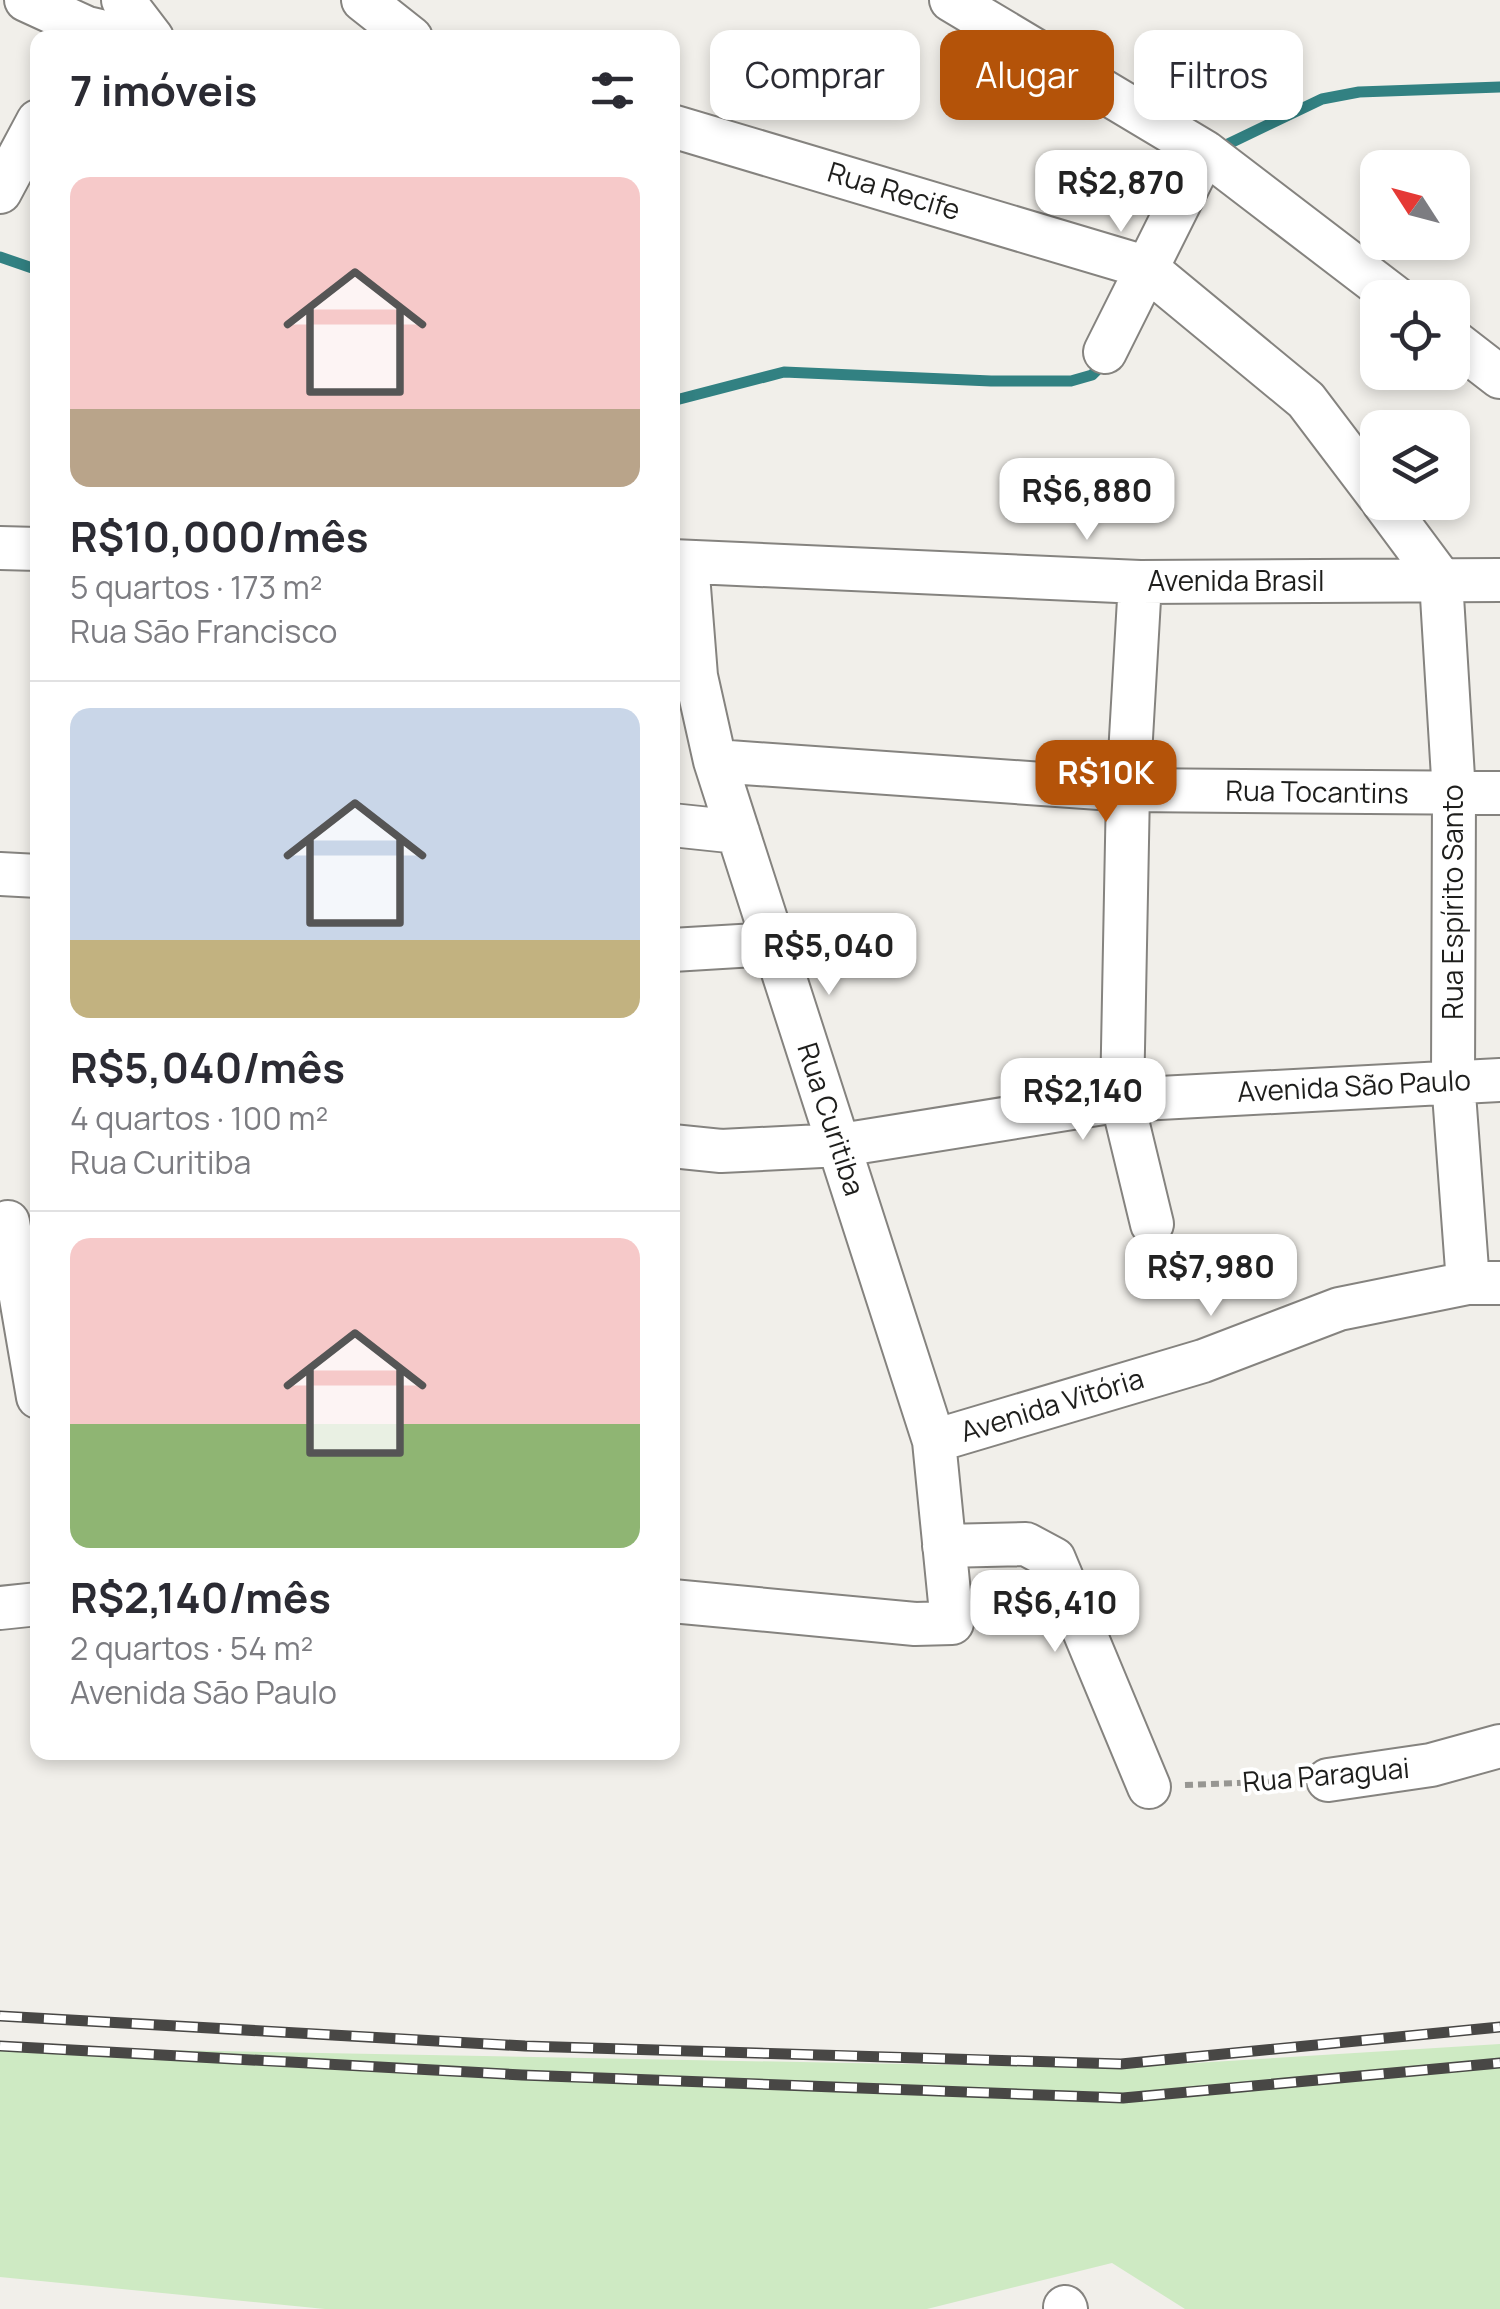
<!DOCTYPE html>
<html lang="pt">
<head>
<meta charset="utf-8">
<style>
  :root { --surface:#fff; --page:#f7f7f7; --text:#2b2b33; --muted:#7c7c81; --line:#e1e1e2; --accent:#b45309 }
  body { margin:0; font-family:Manrope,sans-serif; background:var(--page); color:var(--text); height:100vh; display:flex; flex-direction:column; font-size:38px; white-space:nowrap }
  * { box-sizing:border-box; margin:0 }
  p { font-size:32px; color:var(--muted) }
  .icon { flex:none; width:55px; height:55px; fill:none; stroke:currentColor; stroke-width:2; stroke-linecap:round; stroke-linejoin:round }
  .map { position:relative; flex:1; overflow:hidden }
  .drawer { position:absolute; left:30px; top:30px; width:650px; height:1730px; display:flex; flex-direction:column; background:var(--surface); border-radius:20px; box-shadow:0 5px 15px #0003 }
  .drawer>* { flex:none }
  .top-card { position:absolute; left:710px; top:30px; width:640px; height:90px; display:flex; gap:20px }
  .needle { width:65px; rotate:306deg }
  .buttons { position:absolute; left:1360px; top:150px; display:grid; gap:20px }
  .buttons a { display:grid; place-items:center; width:110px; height:110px; border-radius:20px; background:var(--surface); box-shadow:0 5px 15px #0003; font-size:50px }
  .price { position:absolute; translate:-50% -85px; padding:0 22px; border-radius:20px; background:#fff; color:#222; font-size:32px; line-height:65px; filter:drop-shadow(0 2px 5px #0008) }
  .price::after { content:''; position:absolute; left:50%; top:60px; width:30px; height:22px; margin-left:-15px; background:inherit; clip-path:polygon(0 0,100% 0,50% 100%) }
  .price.on { background:var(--accent); color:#fff }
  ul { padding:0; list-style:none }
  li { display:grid; align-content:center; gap:20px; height:530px; padding:0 40px }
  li+li { border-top:2px solid var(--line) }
  li span { display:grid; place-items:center; height:310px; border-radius:20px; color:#555 }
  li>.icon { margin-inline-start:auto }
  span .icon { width:180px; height:180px; fill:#fffc; stroke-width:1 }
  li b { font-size:42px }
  h2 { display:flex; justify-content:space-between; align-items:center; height:120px; padding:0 40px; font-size:42px }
  .tag { padding:0 35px; border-radius:20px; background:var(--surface); box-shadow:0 5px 15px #0003; font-size:35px; line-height:90px }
  .tag.on { background:var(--accent); color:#fff }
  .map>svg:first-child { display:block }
  .green { fill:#ceeac3 }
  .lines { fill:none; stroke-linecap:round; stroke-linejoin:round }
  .stream { stroke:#328182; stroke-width:11 }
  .minor-casing { stroke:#85837f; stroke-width:46 }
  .path { stroke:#979692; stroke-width:6; stroke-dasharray:8 5; stroke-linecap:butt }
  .minor { stroke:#fff; stroke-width:42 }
  .rail-casing { stroke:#484745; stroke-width:11 }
  .rail { stroke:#fff; stroke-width:8; stroke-dasharray:22; stroke-linecap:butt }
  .labels { text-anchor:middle; stroke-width:8; stroke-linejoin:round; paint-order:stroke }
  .street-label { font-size:28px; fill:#1e1e1c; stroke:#fff }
</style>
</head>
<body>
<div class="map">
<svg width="1500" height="2309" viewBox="0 0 1500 2309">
  <rect width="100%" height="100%" fill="#f1efea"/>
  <!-- green -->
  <path class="green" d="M1500,2044V2309H1185L1112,2263L927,2309H325L0,2277V2047L1114,2068Z"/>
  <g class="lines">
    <!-- stream -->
    <path class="stream" d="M1226,145L1322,99L1359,92L1500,87
      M0,257L38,270
      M672,401L784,372L991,381H1071L1092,375L1107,360"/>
    <defs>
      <path id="minor" d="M26,0L87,28L130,38
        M123,0L152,38
        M363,0L411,38
        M951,0L1205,152L1396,298
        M672,126L1145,267L1306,400L1378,495
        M0,192L38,121
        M1452,340L1500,377
        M1105,352L1205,152
        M1383,502L1441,580L1454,794L1453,1080L1468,1283
        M0,548L38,549
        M672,561L1140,582L1500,580
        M1140,582L1128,790L1122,1100L1152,1224
        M715,761L1128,790L1500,793
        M672,825L738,832
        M0,874L38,876
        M672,950L772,944
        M672,1146L721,1151L841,1145L1122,1100L1500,1080
        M8,1222L38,1397
        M934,1441L1203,1361L1339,1309L1468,1283H1500
        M944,1546L1026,1544L1054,1559L1149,1787
        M672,1601L915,1624L952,1623L934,1441L715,761L696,676L687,562
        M0,1608L38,1604
        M1328,1780L1431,1765L1500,1746
        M1065,2307L1066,2309"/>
    </defs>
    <!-- minor casing -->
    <use href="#minor" class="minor-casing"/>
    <!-- path -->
    <path class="path" d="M1185,1785L1293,1781"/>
    <!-- minor -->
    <use href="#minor" class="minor"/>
    <defs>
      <path id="rail" d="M0,2016L525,2046L1121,2064L1500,2027
        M0,2046L522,2075L1123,2098L1500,2063"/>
    </defs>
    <!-- rail casing -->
    <use href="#rail" class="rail-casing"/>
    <!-- rail -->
    <use href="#rail" class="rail"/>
  </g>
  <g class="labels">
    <!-- street labels -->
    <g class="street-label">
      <text transform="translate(894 191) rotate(17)" y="10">Rua Recife</text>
      <text x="1236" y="591">Avenida Brasil</text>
      <text transform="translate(1317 792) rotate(1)" y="10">Rua Tocantins</text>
      <text transform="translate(1453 902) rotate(-90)" y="10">Rua Espírito Santo</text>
      <text transform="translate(1354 1086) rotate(-3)" y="10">Avenida São Paulo</text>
      <text transform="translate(831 1119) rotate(72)" y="10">Rua Curitiba</text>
      <text transform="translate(1052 1405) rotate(-17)" y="10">Avenida Vitória</text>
      <text transform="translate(1326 1775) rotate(-5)" y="10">Rua Paraguai</text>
    </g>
  </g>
</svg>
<div class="buttons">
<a><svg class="needle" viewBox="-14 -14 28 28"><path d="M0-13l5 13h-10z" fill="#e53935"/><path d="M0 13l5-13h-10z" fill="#7c7c81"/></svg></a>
<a><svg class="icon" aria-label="locate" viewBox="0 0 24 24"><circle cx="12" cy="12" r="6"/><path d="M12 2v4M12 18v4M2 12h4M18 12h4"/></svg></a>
<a><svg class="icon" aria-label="layers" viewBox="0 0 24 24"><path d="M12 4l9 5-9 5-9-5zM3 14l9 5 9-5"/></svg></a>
</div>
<b class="price" style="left:1121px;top:235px">R$2,870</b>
<b class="price" style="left:1087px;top:543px">R$6,880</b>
<b class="price on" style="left:1106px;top:825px">R$10K</b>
<b class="price" style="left:829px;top:998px">R$5,040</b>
<b class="price" style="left:1083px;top:1143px">R$2,140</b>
<b class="price" style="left:1211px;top:1319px">R$7,980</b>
<b class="price" style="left:1055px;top:1655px">R$6,410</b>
<div class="top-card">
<a class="tag">Comprar</a>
<a class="tag on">Alugar</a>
<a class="tag">Filtros</a>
</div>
<section class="drawer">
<h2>7 imóveis<svg class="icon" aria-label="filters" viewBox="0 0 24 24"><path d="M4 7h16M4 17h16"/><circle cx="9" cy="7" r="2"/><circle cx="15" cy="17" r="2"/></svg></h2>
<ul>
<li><span style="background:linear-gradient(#f6c9c9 75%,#b9a48a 0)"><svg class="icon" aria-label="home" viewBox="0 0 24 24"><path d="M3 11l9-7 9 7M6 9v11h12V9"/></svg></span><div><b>R$10,000/mês</b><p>5 quartos · 173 m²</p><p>Rua São Francisco</p></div></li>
<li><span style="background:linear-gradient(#c9d6e8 75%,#c2b280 0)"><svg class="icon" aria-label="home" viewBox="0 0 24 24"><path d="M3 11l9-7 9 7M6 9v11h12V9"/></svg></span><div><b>R$5,040/mês</b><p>4 quartos · 100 m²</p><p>Rua Curitiba</p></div></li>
<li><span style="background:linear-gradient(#f6c9c9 60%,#8fb573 0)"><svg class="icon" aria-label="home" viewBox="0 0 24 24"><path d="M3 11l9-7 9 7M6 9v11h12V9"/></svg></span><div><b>R$2,140/mês</b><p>2 quartos · 54 m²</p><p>Avenida São Paulo</p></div></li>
</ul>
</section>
</div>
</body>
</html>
